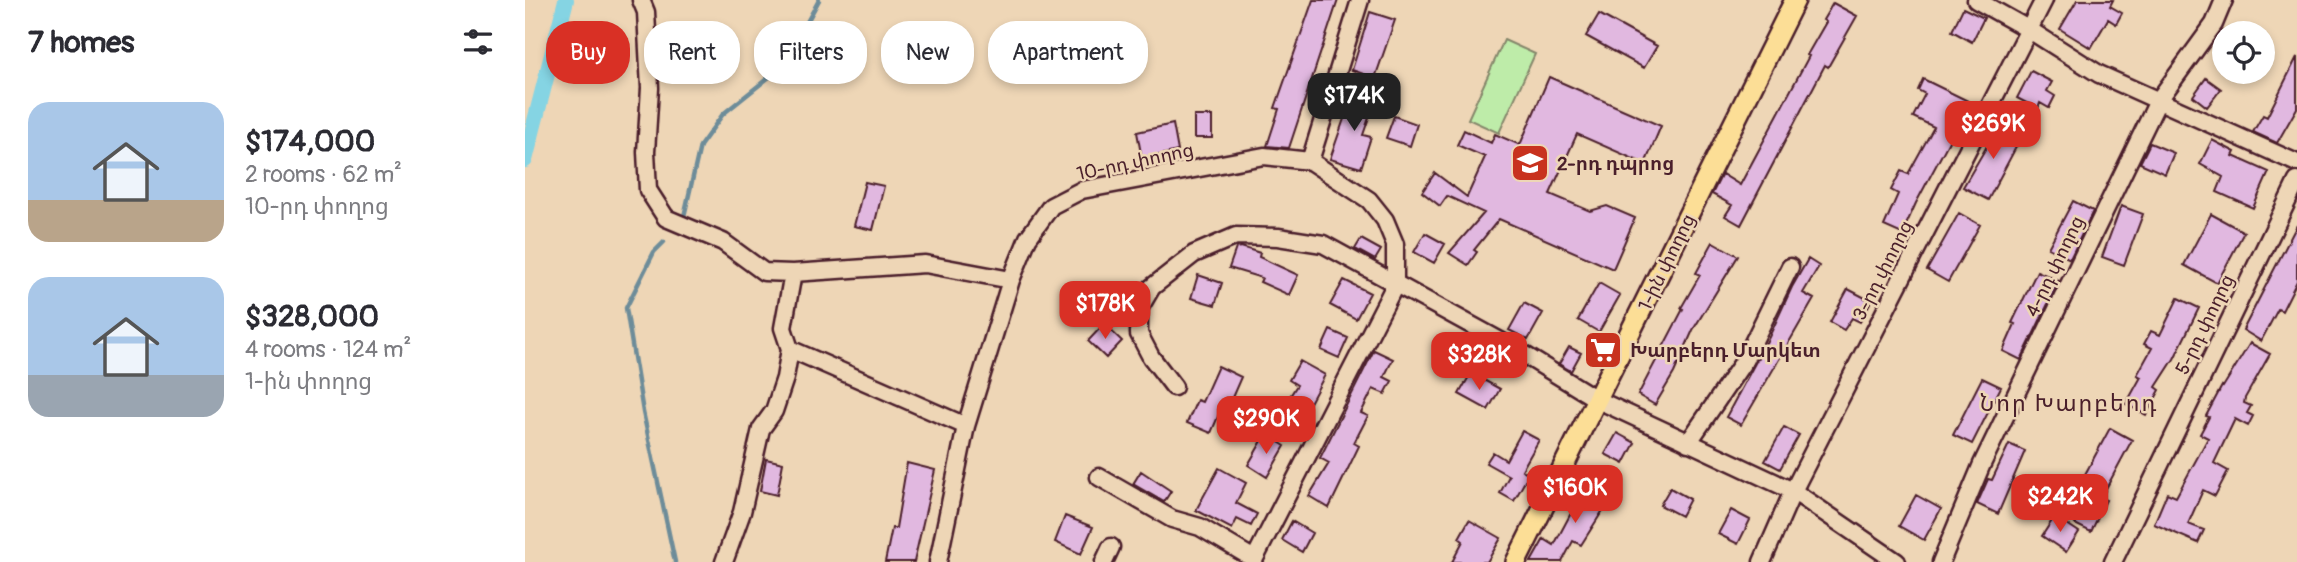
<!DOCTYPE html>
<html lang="en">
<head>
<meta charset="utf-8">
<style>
  :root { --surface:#fff; --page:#f2f2f3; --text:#2b2b33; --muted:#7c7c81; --accent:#d93025 }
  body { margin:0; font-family:Pangolin,"Noto Sans Armenian",sans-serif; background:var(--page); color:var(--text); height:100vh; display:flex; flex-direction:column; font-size:26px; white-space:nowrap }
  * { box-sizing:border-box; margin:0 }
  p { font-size:23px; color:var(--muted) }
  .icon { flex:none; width:38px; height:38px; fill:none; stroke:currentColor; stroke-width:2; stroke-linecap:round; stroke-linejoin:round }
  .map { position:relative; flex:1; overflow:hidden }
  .drawer { display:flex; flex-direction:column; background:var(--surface); width:525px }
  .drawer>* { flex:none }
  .guide { position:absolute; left:21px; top:21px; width:665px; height:63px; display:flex; gap:14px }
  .buttons { position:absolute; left:1687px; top:21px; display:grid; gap:14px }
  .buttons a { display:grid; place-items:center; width:63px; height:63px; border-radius:50%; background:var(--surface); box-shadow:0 4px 10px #0003; font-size:35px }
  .price { position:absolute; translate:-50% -60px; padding:0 16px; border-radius:14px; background:var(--accent); color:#fff; font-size:23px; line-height:46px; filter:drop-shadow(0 2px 4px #0008) }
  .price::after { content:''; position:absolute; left:50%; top:42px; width:21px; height:16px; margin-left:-10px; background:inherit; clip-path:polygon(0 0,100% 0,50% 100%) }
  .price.selected { background:#222; color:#fff }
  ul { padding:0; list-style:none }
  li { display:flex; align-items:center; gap:21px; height:175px; padding:0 28px }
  li span { display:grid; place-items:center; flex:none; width:196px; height:140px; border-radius:21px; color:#555 }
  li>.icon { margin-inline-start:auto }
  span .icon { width:84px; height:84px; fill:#fffc; stroke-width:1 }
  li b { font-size:30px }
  h2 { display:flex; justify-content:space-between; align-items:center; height:84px; padding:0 28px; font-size:30px }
  .pill { padding:0 24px; border-radius:28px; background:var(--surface); box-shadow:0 4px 10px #0003; font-size:24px; line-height:63px }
  .pill.selected { background:var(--accent); color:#fff }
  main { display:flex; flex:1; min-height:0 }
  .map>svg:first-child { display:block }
  .green { fill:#beeca9; stroke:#84866a; stroke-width:2 }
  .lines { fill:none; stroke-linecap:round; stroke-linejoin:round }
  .stream { stroke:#6d8c99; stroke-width:4.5 }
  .canal { stroke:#85d4e3; stroke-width:16 }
  .building { fill:#e1b8e0; stroke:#4a1f2b; stroke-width:2 }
  .minor-casing { stroke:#4a1f2b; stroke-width:21 }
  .major-casing { stroke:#4a1f2b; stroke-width:24 }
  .minor { stroke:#eed6b6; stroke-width:16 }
  .major { stroke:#fcde96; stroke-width:19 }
  .labels { text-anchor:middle; stroke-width:5; stroke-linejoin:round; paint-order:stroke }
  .street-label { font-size:19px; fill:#4a1f2b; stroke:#eed6b6 }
  .poi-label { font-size:19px; font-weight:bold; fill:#4a1f2b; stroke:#eed6b6; text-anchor:start }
  .quarter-label { font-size:23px; letter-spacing:2px; fill:#4a1f2b; stroke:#eed6b6 }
</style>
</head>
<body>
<main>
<section class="drawer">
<h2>7 homes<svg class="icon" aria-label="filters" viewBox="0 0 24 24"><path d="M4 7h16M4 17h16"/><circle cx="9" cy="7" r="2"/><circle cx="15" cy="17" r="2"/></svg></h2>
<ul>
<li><span style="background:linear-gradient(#a9c7e8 70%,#b9a48a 0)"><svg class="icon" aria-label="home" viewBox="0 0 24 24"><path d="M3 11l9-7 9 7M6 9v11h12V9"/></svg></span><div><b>$174,000</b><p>2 rooms · 62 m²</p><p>10-րդ փողոց</p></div></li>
<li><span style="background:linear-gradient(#a9c7e8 70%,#9aa5b1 0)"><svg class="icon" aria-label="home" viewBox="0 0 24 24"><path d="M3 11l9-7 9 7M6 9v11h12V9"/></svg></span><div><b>$328,000</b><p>4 rooms · 124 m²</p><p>1-ին փողոց</p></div></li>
</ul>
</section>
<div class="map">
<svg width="1772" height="562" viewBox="0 0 1772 562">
  <rect width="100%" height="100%" fill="#eed6b6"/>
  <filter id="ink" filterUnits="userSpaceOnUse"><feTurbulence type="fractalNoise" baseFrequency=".0143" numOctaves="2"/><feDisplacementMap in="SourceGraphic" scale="14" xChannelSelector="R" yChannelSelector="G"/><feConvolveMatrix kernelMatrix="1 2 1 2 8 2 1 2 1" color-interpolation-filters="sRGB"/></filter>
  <g filter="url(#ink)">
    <!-- green -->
    <path class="green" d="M979,40L1010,54L974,133L943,119Z"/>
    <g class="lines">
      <!-- stream -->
      <path class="stream" d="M158,221L175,146L198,114L258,66L294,0
        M139,242L129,252L101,308L118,412L150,562"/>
      <!-- canal -->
      <path class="canal" d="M0,160L41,0"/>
    </g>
    <!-- building -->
    <path class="building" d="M788,0H813L764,148L742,146L754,109L750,108Z
      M1552,0H1588L1585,6L1597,13L1591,24L1583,19L1566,48L1535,29Z
      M1308,3L1332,16L1303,67L1300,65L1216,225L1200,216L1207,205L1187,194L1197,174L1215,185L1284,56L1282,55L1301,22L1298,20Z
      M1438,8L1459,18L1447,42L1427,31Z
      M845,12L870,20L850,78L827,70Z
      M1074,14L1132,46L1119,68L1061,36Z
      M1772,57V108L1752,143L1728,132L1738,115L1742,117Z
      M1506,71L1527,82L1522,91L1530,96L1524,108L1515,103L1513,109L1492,98Z
      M1024,77L1136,126L1120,164L1052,134L1025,194L1065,211L1082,206L1110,218L1088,269L974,219L949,250L952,252L943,265L924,253L959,213L922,196L915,206L897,192L910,173L942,197L960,157L932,145L939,130L966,143L970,134L995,145Z
      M1681,78L1696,89L1682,107L1668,96Z
      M1398,79L1445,102L1391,203L1377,234L1359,226L1373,194L1366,190L1376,171L1383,174L1409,127L1388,117L1400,94L1393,90Z
      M828,93L850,100L838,135L846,137L836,168L805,159Z
      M669,116H687V138H669Z
      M869,116L892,124L885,146L861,138Z
      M1476,122L1498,134L1463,200L1438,187Z
      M648,124L653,151L617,159L612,132Z
      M1687,140L1710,152L1708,156L1744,172L1728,208L1692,192L1698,177L1675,164Z
      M1625,143L1649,153L1640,174L1615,163Z
      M340,182L359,186L348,230L329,226Z
      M1548,201L1568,211L1545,259L1523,248Z
      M1596,206L1618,214L1599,265L1577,257Z
      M1434,213L1455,225L1423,282L1402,270Z
      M1686,214L1719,232L1692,283L1659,265Z
      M1772,225V281L1757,311L1753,309L1736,341L1718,330Z
      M900,233L920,244L909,263L889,252Z
      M836,239L856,250L850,260L830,249Z
      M1188,242L1213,256L1168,330L1149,373L1130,405L1113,395L1158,309L1156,308L1175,275L1171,273Z
      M716,247L735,253L734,257L773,275L764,295L735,282L737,278L704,268L711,248Z
      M1283,259L1294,266L1278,293L1289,299L1216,425L1201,417L1244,337L1267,287Z
      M1512,271L1534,281L1496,360L1478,351L1490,324L1487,323Z
      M673,275L697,283L690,305L666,298Z
      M819,280L845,293L831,319L805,305Z
      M1074,283L1095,295L1074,332L1053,320Z
      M1323,289L1346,301L1335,322L1327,318L1319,330L1305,322Z
      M1653,298L1674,308L1649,359L1631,387L1635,390L1621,415L1601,404L1616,377L1612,375L1627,348L1619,344L1626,331L1635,335Z
      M999,303L1018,313L1003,340L984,330Z
      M579,324L597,341L581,358L563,341Z
      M805,330L823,338L814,358L796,350Z
      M1725,343L1745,354L1720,398L1719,403L1726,406L1722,413L1728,416L1723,426L1710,419L1689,463L1703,471L1690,496L1678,490L1663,524L1679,530L1673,543L1629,524L1642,493L1651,497L1683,438L1675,434L1684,417L1681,416L1697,386L1698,387Z
      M1044,347L1056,353L1046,371L1034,364Z
      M849,350L868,359L859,377L867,381L860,394L848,389L836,413L843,416L829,443L834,446L804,508L784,496L804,463L795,458Z
      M775,361L800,375L772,427L753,415L772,385L764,380Z
      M693,366L716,377L706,400L701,398L686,433L662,423L672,400L677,402Z
      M946,373L975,389L963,410L934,394Z
      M1457,378L1476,387L1447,444L1428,435Z
      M1259,427L1274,435L1255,469L1240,461Z
      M1585,428L1607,440L1576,498L1581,500L1566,532L1550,524L1569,485L1558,478Z
      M997,431L1014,440L997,470L1004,474L989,501L975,493L984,476L961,463L968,452L981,460Z
      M1092,433L1110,443L1099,464L1080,454Z
      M741,434L760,446L742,477L723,465Z
      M1484,444L1500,451L1473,514L1452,504L1463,479L1467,480Z
      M241,459L258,463L252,495L235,491Z
      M382,463L410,470L389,562H360L367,528H371Z
      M694,468L721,483L711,503L732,514L726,526L712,519L707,529L671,510Z
      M616,471L646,491L639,502L608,484Z
      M1062,483L1087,496L1056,545L1048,541L1037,562H1006L1019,539L1029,545Z
      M1145,488L1165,499L1156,516L1135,505Z
      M1391,495L1416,509L1399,540L1374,526Z
      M1206,510L1225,520L1213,544L1193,534Z
      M540,516L568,527L556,554L530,542Z
      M1530,516L1554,532L1541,552L1517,536Z
      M944,520L976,538L962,562H927L938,541L934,538Z
      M767,521L787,533L777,552L757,540Z"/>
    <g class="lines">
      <defs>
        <path id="minor" d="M116,0L121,12L125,88L121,152L123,190L141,218L198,242L239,272L268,273L400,264L486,280
          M1451,0L1503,29L1574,74L1772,163
          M785,161L835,0
          M268,273L258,328L265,349L441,426
          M649,387L626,357L614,334V309L627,287L669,254L711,236L753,237L798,244L990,349L1073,400L1268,491L1372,562
          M1163,443L1219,361L1265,267
          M574,477L647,519L675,527L729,559
          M199,562L217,512L236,429L249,411L260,378L265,349
          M413,562L441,426L486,280L503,238L526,206L557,190L739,156L785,161L844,200L860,220L870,244V285L728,562
          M579,562L586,547
          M1237,562L1268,491L1519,0
          M1416,562L1457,464L1633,101L1689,24L1699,0
          M1588,562L1772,181"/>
        <path id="major" d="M991,562L1270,0"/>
      </defs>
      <!-- minor casing -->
      <use href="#minor" class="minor-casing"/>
      <!-- major casing -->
      <use href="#major" class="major-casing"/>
      <!-- minor -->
      <use href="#minor" class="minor"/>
      <!-- major -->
      <use href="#major" class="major"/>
    </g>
  </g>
  <!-- icons -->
  <defs>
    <symbol id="school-square" viewBox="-11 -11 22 22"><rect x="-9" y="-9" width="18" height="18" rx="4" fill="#c8321e" stroke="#eed6b6"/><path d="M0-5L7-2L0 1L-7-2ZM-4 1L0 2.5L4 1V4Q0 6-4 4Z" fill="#fff"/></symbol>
    <symbol id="supermarket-square" viewBox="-11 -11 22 22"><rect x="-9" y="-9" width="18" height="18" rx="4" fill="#c8321e" stroke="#eed6b6"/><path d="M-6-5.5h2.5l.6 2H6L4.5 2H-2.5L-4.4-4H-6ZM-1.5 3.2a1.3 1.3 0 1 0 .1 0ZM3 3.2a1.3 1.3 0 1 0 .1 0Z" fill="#fff"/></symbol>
  </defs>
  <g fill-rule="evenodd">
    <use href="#school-square" x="983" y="141" width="44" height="44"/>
    <use href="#supermarket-square" x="1056" y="328" width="44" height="44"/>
  </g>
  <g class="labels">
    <!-- street labels -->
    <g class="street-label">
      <text transform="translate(610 161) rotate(-12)" y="7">10-րդ փողոց</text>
      <text transform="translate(1141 262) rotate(-64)" y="7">1-ին փողոց</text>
      <text transform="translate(1529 266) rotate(-64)" y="7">4-րդ փողոց</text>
      <text transform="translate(1357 270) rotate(-63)" y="7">3-րդ փողոց</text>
      <text transform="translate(1679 324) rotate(-64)" y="7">5-րդ փողոց</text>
    </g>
    <!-- poi labels -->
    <g class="poi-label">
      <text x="1032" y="170">2-րդ դպրոց</text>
      <text x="1105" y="357">Խարբերդ Մարկետ</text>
    </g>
    <!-- quarter labels -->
    <g class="quarter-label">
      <text x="1544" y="411">Նոր Խարբերդ</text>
    </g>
  </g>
</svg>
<div class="buttons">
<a><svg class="icon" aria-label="locate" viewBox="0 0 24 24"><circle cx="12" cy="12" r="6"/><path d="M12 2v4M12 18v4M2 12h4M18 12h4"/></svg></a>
</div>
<b class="price selected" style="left:829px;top:133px">$174K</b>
<b class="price" style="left:1468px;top:161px">$269K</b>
<b class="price" style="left:580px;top:341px">$178K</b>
<b class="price" style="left:954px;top:392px">$328K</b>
<b class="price" style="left:741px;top:456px">$290K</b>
<b class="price" style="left:1050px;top:525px">$160K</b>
<b class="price" style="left:1535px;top:534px">$242K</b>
<div class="guide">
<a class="pill selected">Buy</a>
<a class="pill">Rent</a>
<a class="pill">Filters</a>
<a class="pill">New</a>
<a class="pill">Apartment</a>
</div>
</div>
</main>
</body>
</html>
